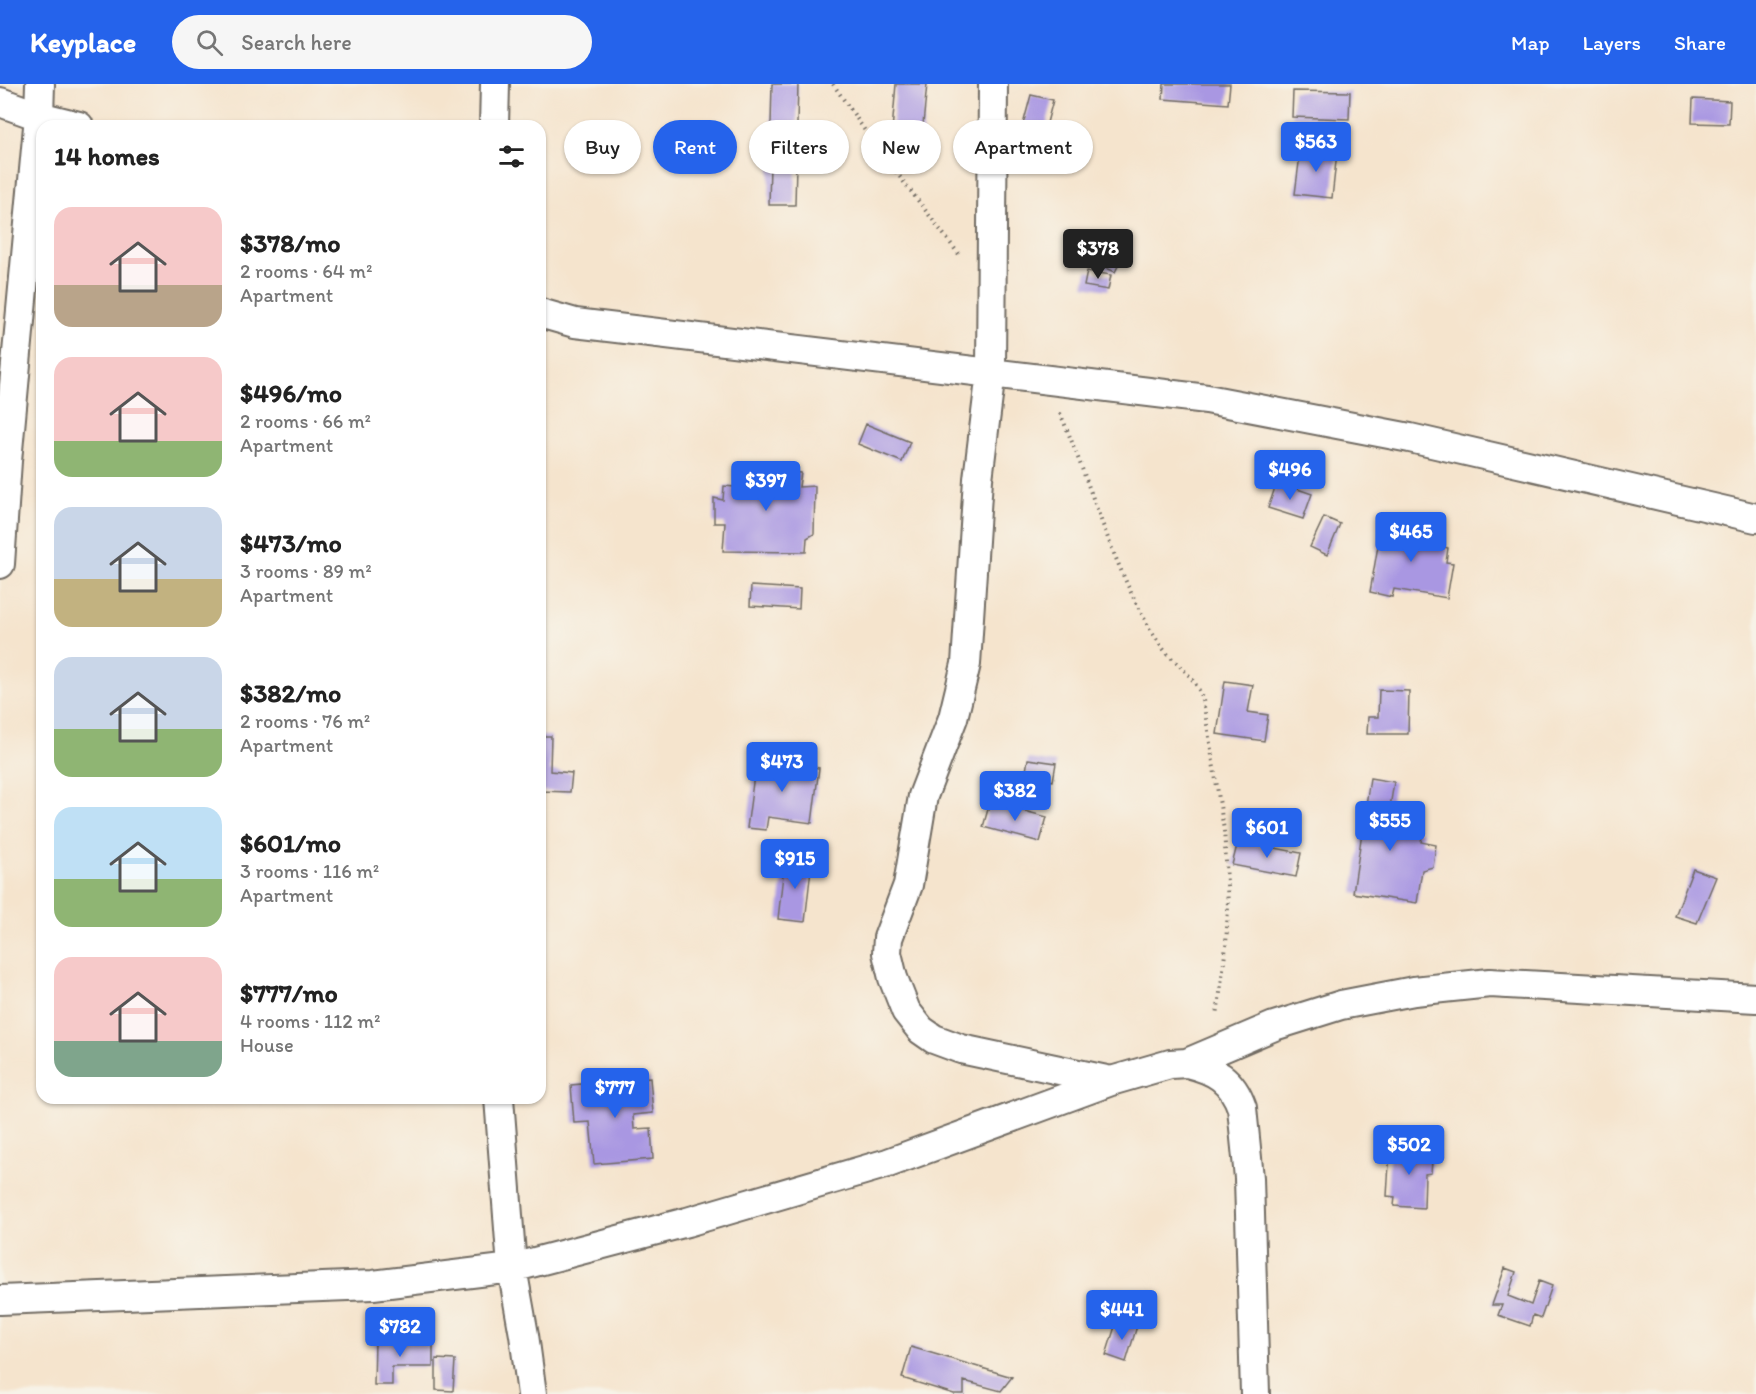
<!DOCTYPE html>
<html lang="en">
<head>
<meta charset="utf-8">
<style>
  :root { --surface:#fff; --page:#f6f6f6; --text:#222; --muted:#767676; --accent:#2563eb }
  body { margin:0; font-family:Itim,sans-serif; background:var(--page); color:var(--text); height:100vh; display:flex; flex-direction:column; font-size:22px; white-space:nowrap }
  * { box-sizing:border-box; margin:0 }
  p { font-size:20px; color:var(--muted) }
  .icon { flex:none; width:33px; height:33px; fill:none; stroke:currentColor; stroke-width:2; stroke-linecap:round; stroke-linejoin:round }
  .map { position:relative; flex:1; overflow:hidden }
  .side { position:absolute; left:36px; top:36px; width:510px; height:984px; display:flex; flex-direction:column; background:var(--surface); border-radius:18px; box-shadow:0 2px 4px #0004 }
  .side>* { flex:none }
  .guide { position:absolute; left:564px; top:36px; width:570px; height:54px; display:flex; gap:12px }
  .price { position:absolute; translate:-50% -51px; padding:0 14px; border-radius:6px; background:var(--accent); color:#fff; font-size:20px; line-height:39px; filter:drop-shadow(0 2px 3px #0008) }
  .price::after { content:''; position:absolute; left:50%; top:36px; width:18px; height:14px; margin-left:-9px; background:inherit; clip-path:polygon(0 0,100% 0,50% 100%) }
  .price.selected { background:#222; color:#fff }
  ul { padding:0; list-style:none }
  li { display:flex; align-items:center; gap:18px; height:150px; padding:0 18px }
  li span { display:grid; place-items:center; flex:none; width:168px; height:120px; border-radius:18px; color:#555 }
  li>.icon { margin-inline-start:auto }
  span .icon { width:72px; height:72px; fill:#fffc; stroke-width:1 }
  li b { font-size:26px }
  h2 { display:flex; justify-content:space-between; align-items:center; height:72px; padding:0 18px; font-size:26px }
  .tag { padding:0 21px; border-radius:27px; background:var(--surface); box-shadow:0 2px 4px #0004; font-size:21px; line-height:54px }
  .tag.selected { background:var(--accent); color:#fff }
  header { display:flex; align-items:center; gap:36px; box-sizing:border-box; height:84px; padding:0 30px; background:var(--accent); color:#fff }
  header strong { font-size:28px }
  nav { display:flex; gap:33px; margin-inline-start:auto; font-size:21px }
  .search { width:420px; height:54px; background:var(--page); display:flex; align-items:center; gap:15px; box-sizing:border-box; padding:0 21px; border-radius:33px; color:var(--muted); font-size:22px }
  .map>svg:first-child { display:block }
  .building { fill:#a997e2 }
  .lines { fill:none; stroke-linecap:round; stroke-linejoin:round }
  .street-casing { stroke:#726c64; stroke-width:32 }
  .path { stroke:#726c64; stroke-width:4; stroke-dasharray:1.5 4.5; stroke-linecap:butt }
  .street { stroke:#fff; stroke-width:28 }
</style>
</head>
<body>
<header>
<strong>Keyplace</strong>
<div class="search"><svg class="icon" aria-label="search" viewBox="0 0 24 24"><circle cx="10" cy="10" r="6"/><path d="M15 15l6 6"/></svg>Search here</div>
<nav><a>Map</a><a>Layers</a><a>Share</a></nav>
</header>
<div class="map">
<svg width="1756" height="1310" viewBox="0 0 1756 1310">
  <rect width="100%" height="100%" fill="#f7f3e8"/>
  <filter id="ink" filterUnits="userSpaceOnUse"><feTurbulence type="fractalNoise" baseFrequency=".0167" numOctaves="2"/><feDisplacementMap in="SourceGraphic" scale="12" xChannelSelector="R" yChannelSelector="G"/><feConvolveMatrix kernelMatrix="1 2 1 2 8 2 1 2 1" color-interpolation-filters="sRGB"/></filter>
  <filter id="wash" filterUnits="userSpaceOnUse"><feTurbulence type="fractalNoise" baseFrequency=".008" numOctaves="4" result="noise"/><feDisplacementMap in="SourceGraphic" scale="24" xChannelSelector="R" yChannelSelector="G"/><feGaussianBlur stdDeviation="1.35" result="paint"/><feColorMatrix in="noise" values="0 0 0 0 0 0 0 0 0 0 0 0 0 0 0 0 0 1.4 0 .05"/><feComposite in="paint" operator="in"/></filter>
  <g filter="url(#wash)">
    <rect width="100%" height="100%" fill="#f5e4cd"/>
    <g id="blocks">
      <!-- building -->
      <path class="building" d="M772,0H798L795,121H769Z
        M896,0H927L921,61L891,58Z
        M1164,0H1230L1228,20L1163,15Z
        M1293,7L1350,8L1349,35L1292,33Z
        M1031,11L1053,16L1043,54L1021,48Z
        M1693,15L1730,17L1729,40L1692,39Z
        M1301,63L1337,68L1332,114L1295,110Z
        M1108,165L1123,172L1115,188L1100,181Z
        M1087,187L1111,191L1108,206L1084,202Z
        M866,340L910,358L902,378L858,360Z
        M735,385L801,389L799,403L815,402L814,450L807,454L806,468L723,467L725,439H714V414L723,416L724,402L735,403Z
        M1277,398L1312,410L1303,435L1268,424Z
        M1324,433L1340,440L1327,471L1310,463Z
        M1396,439L1438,446L1436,461L1448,464L1446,478L1453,479L1447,514L1394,505L1392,513L1370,508L1380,450L1394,452Z
        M751,502L800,505L799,525L750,522Z
        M1225,597L1253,601L1248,628L1268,631L1264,657L1217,650Z
        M1379,606L1409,607L1408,650H1367L1368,633H1378Z
        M540,652H551L550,687L572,689L570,708L540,707Z
        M1028,675L1056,679L1053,697L1025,693Z
        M756,676L819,684L812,739L768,733L766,746L747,744Z
        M1370,694L1394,698L1387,742L1423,748L1421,758L1436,761L1433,783L1422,786L1417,819L1353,809Z
        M990,718L1047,733L1040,758L983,743Z
        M1238,757L1301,769L1296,793L1232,781Z
        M785,773L812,776L805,838L778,835Z
        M1693,785L1716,793L1697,839L1675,832Z
        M650,994L653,1029L633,1031L634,1045L651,1044L653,1075L594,1080L590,1038L574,1039L571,1001Z
        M1390,1063L1433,1066L1431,1089L1425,1090L1424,1124L1394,1122L1395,1113L1387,1112Z
        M1505,1184L1516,1188L1508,1212L1531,1221L1539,1197L1552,1202L1541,1234L1533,1231L1530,1242L1498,1231L1502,1221H1492Z
        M1117,1236L1137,1242L1126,1278L1106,1271Z
        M375,1257H433V1283H392V1301H374Z
        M911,1263L1012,1293L1001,1307L964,1297V1310H954L902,1294Z
        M436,1275L455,1276L453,1307L436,1306Z"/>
    </g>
  </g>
  <g filter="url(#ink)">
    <use href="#blocks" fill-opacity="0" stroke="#726c64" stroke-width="1.5"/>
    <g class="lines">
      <defs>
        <path id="street" d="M993,0L991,288L978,395L966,580L953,634L923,712L908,801L888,854L887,869L893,894L906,927L921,946L934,955L961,965L1111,997
          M0,18L39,32L79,42
          M494,42L495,0
          M540,229L575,239L1207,315L1410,354L1756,434
          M0,480L7,377L39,32L40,0
          M1187,979C1215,986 1232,995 1242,1024L1249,1094L1255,1310
          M499,1014L512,1184L524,1251L532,1310
          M0,1216L373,1201L512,1184L687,1138L888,1079L1111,997L1170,980L1187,979L1274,942L1341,921L1414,907L1490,899L1756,914"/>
      </defs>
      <!-- street casing -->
      <use href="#street" class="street-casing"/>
      <!-- path -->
      <path class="path" d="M833,0L868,51L961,173
        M1060,329C1089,396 1108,467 1143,532C1149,544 1156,556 1165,567C1181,585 1195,592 1203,616L1224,746L1226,778L1228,823L1226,862L1217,932"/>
      <!-- street -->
      <use href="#street" class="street"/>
    </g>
  </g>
</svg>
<b class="price" style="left:1316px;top:89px">$563</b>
<b class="price selected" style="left:1098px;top:196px">$378</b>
<b class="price" style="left:1290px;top:417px">$496</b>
<b class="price" style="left:766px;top:428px">$397</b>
<b class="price" style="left:1411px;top:479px">$465</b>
<b class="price" style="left:782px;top:709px">$473</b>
<b class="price" style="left:1015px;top:738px">$382</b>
<b class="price" style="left:1390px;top:768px">$555</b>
<b class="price" style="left:1267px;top:775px">$601</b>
<b class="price" style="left:795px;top:806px">$915</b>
<b class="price" style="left:615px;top:1035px">$777</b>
<b class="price" style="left:1409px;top:1092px">$502</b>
<b class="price" style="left:1122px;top:1257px">$441</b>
<b class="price" style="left:400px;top:1274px">$782</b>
<div class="guide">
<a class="tag">Buy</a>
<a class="tag selected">Rent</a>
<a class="tag">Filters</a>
<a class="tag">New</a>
<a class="tag">Apartment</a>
</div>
<section class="side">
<h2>14 homes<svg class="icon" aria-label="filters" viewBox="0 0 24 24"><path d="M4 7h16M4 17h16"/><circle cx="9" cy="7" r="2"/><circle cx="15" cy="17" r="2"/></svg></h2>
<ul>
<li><span style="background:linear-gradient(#f6c9c9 65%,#b9a48a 0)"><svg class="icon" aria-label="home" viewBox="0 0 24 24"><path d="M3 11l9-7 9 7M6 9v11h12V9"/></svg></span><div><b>$378/mo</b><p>2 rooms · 64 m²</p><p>Apartment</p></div></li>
<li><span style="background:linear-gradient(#f6c9c9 70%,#8fb573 0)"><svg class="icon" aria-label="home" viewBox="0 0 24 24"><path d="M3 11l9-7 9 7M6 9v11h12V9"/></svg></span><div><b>$496/mo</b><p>2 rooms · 66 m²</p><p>Apartment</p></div></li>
<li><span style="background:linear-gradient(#c9d6e8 60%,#c2b280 0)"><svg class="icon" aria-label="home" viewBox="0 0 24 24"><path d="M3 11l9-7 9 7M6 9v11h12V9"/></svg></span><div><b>$473/mo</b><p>3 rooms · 89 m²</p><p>Apartment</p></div></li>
<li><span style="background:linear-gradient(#c9d6e8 60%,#8fb573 0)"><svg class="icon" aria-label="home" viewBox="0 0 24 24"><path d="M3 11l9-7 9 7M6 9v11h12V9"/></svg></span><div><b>$382/mo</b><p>2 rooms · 76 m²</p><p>Apartment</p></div></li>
<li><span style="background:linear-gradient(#bfe0f5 60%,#8fb573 0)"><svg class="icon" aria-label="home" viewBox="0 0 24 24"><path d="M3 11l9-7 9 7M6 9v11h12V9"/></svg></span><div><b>$601/mo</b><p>3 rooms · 116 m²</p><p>Apartment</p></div></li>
<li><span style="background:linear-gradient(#f6c9c9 70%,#7fa58c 0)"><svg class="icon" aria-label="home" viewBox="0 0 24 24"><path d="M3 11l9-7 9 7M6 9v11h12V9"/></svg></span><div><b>$777/mo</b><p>4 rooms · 112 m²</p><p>House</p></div></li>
</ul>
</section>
</div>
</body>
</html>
